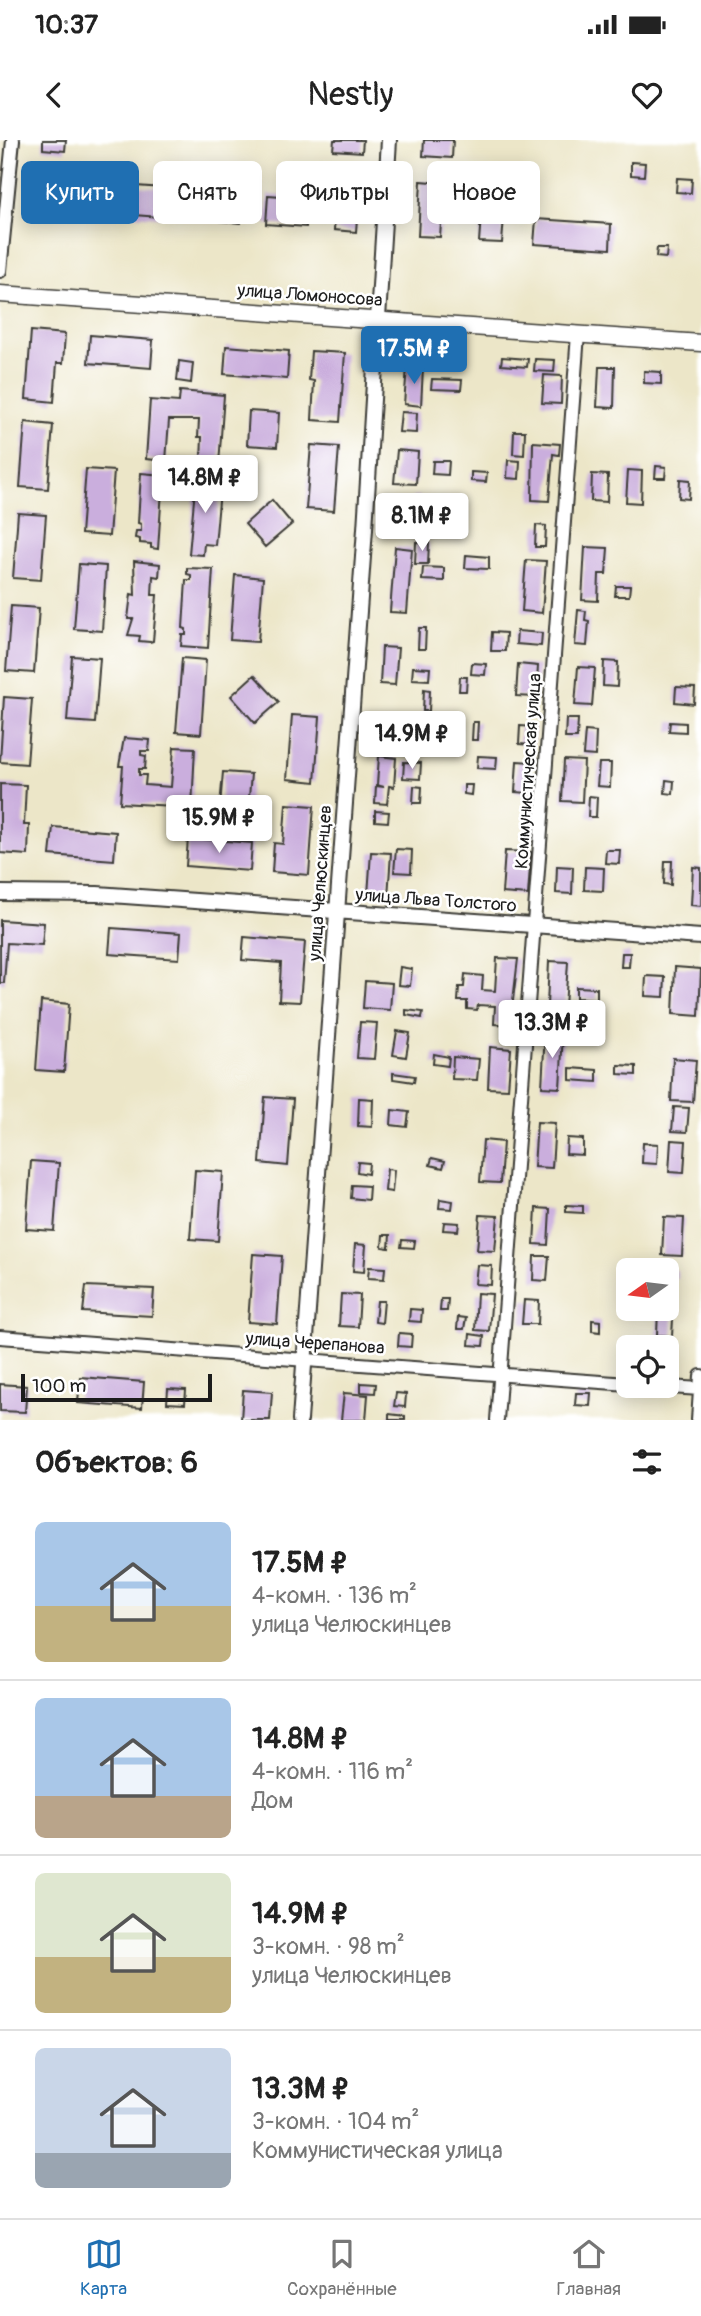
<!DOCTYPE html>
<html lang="ru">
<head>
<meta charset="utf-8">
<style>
  :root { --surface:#fff; --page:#f6f6f6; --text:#222; --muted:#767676; --line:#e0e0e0; --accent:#1f6fb2 }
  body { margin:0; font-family:Pangolin,sans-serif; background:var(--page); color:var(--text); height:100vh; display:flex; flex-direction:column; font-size:26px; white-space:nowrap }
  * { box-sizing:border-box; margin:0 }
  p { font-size:23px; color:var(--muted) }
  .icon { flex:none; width:38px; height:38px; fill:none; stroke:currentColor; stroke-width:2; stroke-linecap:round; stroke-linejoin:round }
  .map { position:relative; height:1280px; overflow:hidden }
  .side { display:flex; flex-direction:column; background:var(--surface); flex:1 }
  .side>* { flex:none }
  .hud { position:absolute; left:21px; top:21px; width:660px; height:63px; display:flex; gap:14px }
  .needle { width:46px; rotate:256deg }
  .buttons { position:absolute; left:616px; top:1118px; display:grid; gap:14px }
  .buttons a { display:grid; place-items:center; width:63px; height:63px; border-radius:10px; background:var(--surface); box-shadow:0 4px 18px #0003; font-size:35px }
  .scale { position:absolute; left:21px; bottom:18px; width:191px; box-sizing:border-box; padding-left:7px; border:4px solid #1c1c1c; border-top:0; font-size:19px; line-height:24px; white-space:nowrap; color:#1c1c1c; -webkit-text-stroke:5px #fff; paint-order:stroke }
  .price { position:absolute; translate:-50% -60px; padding:0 16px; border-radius:7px; background:#fff; color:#222; font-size:23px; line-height:46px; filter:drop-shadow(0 2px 4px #0008) }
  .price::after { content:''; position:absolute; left:50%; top:42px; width:21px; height:16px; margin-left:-10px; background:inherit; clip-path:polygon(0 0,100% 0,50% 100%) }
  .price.current { background:var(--accent); color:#fff }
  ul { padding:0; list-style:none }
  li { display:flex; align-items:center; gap:21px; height:175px; padding:0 35px }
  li+li { border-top:2px solid var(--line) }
  li span { display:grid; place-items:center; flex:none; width:196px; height:140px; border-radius:10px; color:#555 }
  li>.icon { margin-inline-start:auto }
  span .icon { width:84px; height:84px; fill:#fffc; stroke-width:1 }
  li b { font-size:30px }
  h2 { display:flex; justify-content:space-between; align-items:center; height:84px; padding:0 35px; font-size:30px }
  .tag { padding:0 24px; border-radius:10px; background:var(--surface); box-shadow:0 4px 18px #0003; font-size:24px; line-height:63px }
  .tag.current { background:var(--accent); color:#fff }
  .status { display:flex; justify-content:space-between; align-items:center; height:49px; padding:0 35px; background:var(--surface); direction:ltr }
  .status svg { height:19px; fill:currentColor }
  header { display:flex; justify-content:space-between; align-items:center; height:91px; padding:0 35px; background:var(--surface); font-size:32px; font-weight:600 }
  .tab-bar { display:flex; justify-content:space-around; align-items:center; height:98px; border-top:2px solid var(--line); background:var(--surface); font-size:19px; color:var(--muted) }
  .tab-bar a { display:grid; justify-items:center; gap:4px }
  .tab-bar .current { color:var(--accent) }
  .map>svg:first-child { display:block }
  .building { fill:#caaedd }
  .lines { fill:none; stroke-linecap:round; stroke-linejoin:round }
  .minor-casing { stroke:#3b3a36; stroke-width:16 }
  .tertiary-casing { stroke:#3b3a36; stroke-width:18 }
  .secondary-casing { stroke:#3b3a36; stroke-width:19 }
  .minor { stroke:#fff; stroke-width:12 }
  .tertiary { stroke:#fff; stroke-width:14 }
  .secondary { stroke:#fff; stroke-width:16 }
  .labels { text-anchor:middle; stroke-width:5; stroke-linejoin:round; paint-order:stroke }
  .street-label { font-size:18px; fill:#1c1c1c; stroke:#fff }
</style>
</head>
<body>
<div class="status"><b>10:37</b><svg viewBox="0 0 49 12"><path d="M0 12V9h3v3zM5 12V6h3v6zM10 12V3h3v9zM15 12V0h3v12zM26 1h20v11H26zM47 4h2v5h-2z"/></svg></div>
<header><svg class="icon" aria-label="back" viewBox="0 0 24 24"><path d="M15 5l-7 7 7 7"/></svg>Nestly<svg class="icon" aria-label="heart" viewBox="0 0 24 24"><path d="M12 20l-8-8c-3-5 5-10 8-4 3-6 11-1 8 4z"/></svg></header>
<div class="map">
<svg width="701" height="1280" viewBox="0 0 701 1280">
  <rect width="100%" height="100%" fill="#fff"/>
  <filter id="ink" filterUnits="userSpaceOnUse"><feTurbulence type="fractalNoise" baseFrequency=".0143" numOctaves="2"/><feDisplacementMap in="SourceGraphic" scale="14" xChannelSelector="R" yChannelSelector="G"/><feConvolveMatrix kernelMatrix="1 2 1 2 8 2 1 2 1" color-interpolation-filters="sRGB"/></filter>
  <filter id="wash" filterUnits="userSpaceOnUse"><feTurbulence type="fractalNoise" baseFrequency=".00686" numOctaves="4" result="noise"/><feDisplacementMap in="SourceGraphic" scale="28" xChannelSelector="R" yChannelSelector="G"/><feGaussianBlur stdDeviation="1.57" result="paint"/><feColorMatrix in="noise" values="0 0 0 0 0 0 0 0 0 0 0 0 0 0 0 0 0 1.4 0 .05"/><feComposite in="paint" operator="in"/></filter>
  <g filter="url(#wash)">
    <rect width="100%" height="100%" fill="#ece6c8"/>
    <g id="blocks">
      <!-- building -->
      <path class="building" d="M43,0H66L65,11L43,9Z
        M334,0H363L362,12L333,10Z
        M424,0H453L452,18L423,16Z
        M631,22L645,23L644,36L631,35Z
        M484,34L507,36L502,103L479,102Z
        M338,35L360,37L356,92L334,90Z
        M677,38L692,39L691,53L676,52Z
        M421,41L444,43L440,97L418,96Z
        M41,43L96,48L94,71L39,66Z
        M122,45L163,48L160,77L120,74Z
        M189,55L243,60L241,83L186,78Z
        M268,55L308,58L306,87L266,84Z
        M536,79L611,84L610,109L534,104Z
        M657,108H667L666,118L656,117Z
        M31,191L65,194L63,223H57L54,262L26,259Z
        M90,195L153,200L151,228L88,223Z
        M226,206L289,211L287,239L224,234Z
        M311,211L345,213L340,282L312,280L314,241L309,240Z
        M502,217L528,219L527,227L501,225Z
        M535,219L555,220L554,232L534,231Z
        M179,221L193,223L191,243L177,241Z
        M407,227L423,228L421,266L404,264Z
        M599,227H615L614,268L597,267Z
        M644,231L661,232V244L644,243Z
        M544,235L562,236L561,264L542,263Z
        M432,239L462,240L461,250L431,249Z
        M180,251L224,255L219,324L201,322L202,297H198L199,280H169L166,321L146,319L150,260L179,262Z
        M249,271L279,273L277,307L247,305Z
        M401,272L417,273L416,293L399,292Z
        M25,282L53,285L48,349L20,347Z
        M514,291H525L524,315L513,314Z
        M533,302L560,304L559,315L553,314L549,361L532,360Z
        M311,305L339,307L334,371L306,369Z
        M397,310L418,312L416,344L394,343Z
        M508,320L520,321L519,339L507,338Z
        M433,321H449L448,335L432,334Z
        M656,326L666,327L665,338H655Z
        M86,329L114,331L109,396L81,394Z
        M628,330L642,331L641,363L626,362Z
        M471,332L487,333L486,342L471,341Z
        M141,333L163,335L158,409L151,408V404L140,403V399L135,398L136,391H141V384L138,383Z
        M592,334L608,335L607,362L591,361Z
        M196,338L221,340L215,405L204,404L203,415L189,414Z
        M680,339L690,340L689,359L679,358Z
        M413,356H420L419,373L413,372Z
        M272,360L292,384L265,407L245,384Z
        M18,373L46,375L41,440L13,438Z
        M536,385L546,386L545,407H535Z
        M416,402L429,403L428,424H415Z
        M395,407L412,409L407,473L390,472Z
        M585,407L608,408L606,434H599L598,461L582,460Z
        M466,415L489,417V429L465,428Z
        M526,420L546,421L542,473L522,471Z
        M134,421L160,424L159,437L153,436L152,455H157L153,501L150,502L139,501L140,496L128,495L133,479H128L131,454L135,455Z
        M79,424L106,426L102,491L74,489Z
        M423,427L444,428V441L422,440Z
        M187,428L213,429L208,508L181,506L182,495H186V489L183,488L186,440H191V435L187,434Z
        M235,435L263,438L258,502L230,500Z
        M616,446H630L629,456H615Z
        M11,466L39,468L34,533L6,531Z
        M578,470L586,471L585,480L589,481L587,506L575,505Z
        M419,488H426L425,509H418Z
        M517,491L542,493L541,506L516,504Z
        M492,492L506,493L505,511H491Z
        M382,507L398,508L395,545L380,544Z
        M72,516L100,518L95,583L67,581Z
        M182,518L206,520L201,594L176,592Z
        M604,521L618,522L617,547L603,546Z
        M472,523L486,524L485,535L471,534Z
        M518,524L538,526L536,557L516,556Z
        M413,527L430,528L429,540L412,539Z
        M578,527L595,528L592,566L575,565Z
        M254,535L279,562L255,583L231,556Z
        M460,537H467L466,551H459Z
        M676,547L695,548L694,564L675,562Z
        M424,549L430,550L429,571H423Z
        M4,557L32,559L27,624L0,622Z
        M292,575L320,577L315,642L287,639Z
        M566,579H578L577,598H565Z
        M473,582H478L477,600H472Z
        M670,582L686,583V592L669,591Z
        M396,586H402L401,603H395Z
        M520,586L535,587L533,605L519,604Z
        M585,591L596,592L595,616L583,615Z
        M124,598L150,600L149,611H141V615L146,616L145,629H139V635H146L145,645L171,647L174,607L195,608L192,667L120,663L123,626H119Z
        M379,616L396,618L394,647L389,646L387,664L375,663L376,646L384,647L377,645Z
        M478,616L497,617L496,629L477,628Z
        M564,620L584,621L582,662L562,661Z
        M517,621L531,622L529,653L515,652Z
        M404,622L421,623L420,639L403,638Z
        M599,623H611L610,647L597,646Z
        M223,632L251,634L248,669L220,666Z
        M666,640L674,641L673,654L665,653Z
        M0,644L26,645L24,685H29L28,715L0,713Z
        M464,645H472L471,655L464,654Z
        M414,646L422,647L421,663H413Z
        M589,656L597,657L596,677H588Z
        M286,664L314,666L309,735L272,732L274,703L283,704Z
        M375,671L389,672L388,682L375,681Z
        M53,687L116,692L114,720L50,715Z
        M188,698L252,703L250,731L186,726Z
        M396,709L412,710L411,733L394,732Z
        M606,710H620L619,724L605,723Z
        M505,711L531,712L528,755L502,753Z
        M371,712L391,713L388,757L368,755Z
        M665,721H672L671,745L664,744Z
        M557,726L573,727L572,754L556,753Z
        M585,727L604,728L603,751L584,750Z
        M693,727L701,728V766L691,765Z
        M0,780L44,783L42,805L7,803L4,843H0Z
        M111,788L181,793L179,819L109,814Z
        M244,797L305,802L300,862L279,861L281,823L242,820Z
        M622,813H630L629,827H621Z
        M497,818L518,819L510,885L494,884L495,866L478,865L477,870L467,869V861H458L459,847H464L465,834L483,836L482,850L495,851Z
        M549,821L568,822L565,867L547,866Z
        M400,827L412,829L410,846L398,845Z
        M675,827L701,829L699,876L673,874Z
        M646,836L665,837L664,857L645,856Z
        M365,841L392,843L390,870L363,868Z
        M576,847L597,848V859L576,858Z
        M41,861L69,864L64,932L36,930Z
        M406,870L423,872L422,878L406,875Z
        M360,882L377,883L374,919L357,918Z
        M397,891L410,893L406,917L393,915Z
        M545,892L563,893L560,948L542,947Z
        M490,907L511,909L508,949L488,948Z
        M434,914L449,917L448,926L433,924Z
        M453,917L479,919L477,940L452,939Z
        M673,918L696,920L693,962L671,961Z
        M618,925L636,926V935L618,934Z
        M570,928L597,930V942L570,940Z
        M393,933L415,936L414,942L393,939Z
        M265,957L293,959L288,1026L260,1023Z
        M359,958L373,959L372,987L358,986Z
        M674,967L689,968L687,992L672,991Z
        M392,970L409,972L407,987L391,985Z
        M537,982L555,983L552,1028L534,1027Z
        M567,998L583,999V1015L566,1014Z
        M483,1000L503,1002L500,1043L480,1042Z
        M671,1000L686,1001L684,1033L669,1032Z
        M643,1003L658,1004L657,1024L642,1023Z
        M432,1018L445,1021L443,1028L430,1025Z
        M31,1021L59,1023L54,1091L26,1089Z
        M358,1022L369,1023L368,1034L357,1032Z
        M387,1029L394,1030L392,1052L385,1051Z
        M195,1030L223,1032L218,1101L190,1099Z
        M352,1045L369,1046L368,1060L351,1058Z
        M440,1059L453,1061L452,1069L439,1068Z
        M566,1065L583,1066V1073L566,1072Z
        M536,1068L550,1069L548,1105L534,1104Z
        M480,1075L498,1076L495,1111L477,1110Z
        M664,1077L684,1078L682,1116L662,1115Z
        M444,1082L459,1083L458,1091L443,1090Z
        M383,1095H390L389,1108L382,1107Z
        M402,1100L415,1101L414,1108L401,1107Z
        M355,1104L366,1105L364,1132L353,1131Z
        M253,1114L282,1116L277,1184L248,1182Z
        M534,1116H549L547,1141L533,1140Z
        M477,1125L492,1126L491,1145L475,1144Z
        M369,1127L385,1128L384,1139L368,1138Z
        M667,1130H677V1139L667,1138Z
        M86,1146L154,1149L152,1176L83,1172Z
        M477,1153L492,1154L489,1191L475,1190Z
        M341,1154L360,1155L358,1187L339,1186Z
        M441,1159H448L447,1171H440Z
        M524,1160L539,1161L538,1184H522Z
        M377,1161H384L382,1183L375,1182Z
        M667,1162H674L672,1196L657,1195L658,1169H667Z
        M410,1169L422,1170L421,1182L409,1181Z
        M458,1177L466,1178L464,1189H457Z
        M592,1180L600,1181V1192L592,1191Z
        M399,1193L412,1194L411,1207L398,1206Z
        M470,1194L484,1196L483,1206L469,1205Z
        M80,1237L144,1242L142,1268L78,1263Z
        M361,1243L376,1244L375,1253L361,1252Z
        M0,1244L27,1246L25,1272L0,1271Z
        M168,1249L186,1250L185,1264L167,1263Z
        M243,1250L272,1252L270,1280H241Z
        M344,1253L368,1255L366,1280H341Z
        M396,1253L406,1254L405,1267L394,1266Z
        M576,1253H591L590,1266L575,1265Z
        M389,1274L405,1276V1280H389Z"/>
    </g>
  </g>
  <g filter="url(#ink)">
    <use href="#blocks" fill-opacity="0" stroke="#3b3a36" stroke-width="2"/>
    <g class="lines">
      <defs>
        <path id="minor" d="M0,131L13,0
          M0,1197L628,1244
          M656,1246L700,1249
          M497,1280L578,194
          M698,1280L701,1236"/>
        <path id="tertiary" d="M0,753L97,754L701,797
          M300,1280L365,389L389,0"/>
        <path id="secondary" d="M0,154L701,203"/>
      </defs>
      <!-- minor casing -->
      <use href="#minor" class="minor-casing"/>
      <!-- tertiary casing -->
      <use href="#tertiary" class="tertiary-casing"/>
      <!-- secondary casing -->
      <use href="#secondary" class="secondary-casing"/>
      <!-- minor -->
      <use href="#minor" class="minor"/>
      <!-- tertiary -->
      <use href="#tertiary" class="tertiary"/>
      <!-- secondary -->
      <use href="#secondary" class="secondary"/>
    </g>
  </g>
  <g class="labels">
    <!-- street labels -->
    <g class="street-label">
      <text transform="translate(310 155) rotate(4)" y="6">улица Ломоносова</text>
      <text transform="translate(528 631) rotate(-86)" y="6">Коммунистическая улица</text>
      <text transform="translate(320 743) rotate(-86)" y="6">улица Челюскинцев</text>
      <text transform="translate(436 760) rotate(4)" y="6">улица Льва Толстого</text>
      <text transform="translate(315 1203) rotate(4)" y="6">улица Черепанова</text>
    </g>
  </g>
</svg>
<div class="buttons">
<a><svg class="needle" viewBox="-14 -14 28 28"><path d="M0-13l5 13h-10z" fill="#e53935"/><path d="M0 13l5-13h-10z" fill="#767676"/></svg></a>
<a><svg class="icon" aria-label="locate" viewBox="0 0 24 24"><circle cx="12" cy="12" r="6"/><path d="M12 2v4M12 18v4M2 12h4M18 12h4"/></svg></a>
</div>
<div class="scale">100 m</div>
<b class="price current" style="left:414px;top:246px">17.5M ₽</b>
<b class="price" style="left:205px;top:375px">14.8M ₽</b>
<b class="price" style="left:422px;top:413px">8.1M ₽</b>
<b class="price" style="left:412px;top:631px">14.9M ₽</b>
<b class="price" style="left:219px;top:715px">15.9M ₽</b>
<b class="price" style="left:552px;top:920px">13.3M ₽</b>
<div class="hud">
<a class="tag current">Купить</a>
<a class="tag">Снять</a>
<a class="tag">Фильтры</a>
<a class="tag">Новое</a>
</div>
</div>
<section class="side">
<h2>Объектов: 6<svg class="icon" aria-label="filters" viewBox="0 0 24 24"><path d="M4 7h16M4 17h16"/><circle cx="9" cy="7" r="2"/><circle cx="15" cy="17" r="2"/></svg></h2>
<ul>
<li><span style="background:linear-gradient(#a9c7e8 60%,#c2b280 0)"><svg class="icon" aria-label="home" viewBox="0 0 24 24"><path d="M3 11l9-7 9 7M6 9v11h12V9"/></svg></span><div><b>17.5M ₽</b><p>4-комн. · 136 m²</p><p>улица Челюскинцев</p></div></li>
<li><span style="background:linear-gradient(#a9c7e8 70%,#b9a48a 0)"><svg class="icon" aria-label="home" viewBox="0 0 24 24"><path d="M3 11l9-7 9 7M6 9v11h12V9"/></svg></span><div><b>14.8M ₽</b><p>4-комн. · 116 m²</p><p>Дом</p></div></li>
<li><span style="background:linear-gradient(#dfe7d0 60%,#c2b280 0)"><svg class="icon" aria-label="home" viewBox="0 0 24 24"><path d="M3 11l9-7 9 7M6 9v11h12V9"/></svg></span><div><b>14.9M ₽</b><p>3-комн. · 98 m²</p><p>улица Челюскинцев</p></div></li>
<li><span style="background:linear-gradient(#c9d6e8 75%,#9aa5b1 0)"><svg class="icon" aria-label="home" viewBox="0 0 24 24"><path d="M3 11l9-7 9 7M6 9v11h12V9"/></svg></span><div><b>13.3M ₽</b><p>3-комн. · 104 m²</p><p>Коммунистическая улица</p></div></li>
</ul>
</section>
<nav class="tab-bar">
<a class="current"><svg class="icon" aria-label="map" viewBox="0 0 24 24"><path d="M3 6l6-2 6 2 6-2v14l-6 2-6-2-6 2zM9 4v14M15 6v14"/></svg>Карта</a>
<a><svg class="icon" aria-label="saved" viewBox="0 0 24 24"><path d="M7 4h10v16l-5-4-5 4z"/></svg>Сохранённые</a>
<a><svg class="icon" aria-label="home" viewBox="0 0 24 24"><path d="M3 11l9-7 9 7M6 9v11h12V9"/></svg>Главная</a>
</nav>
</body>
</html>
